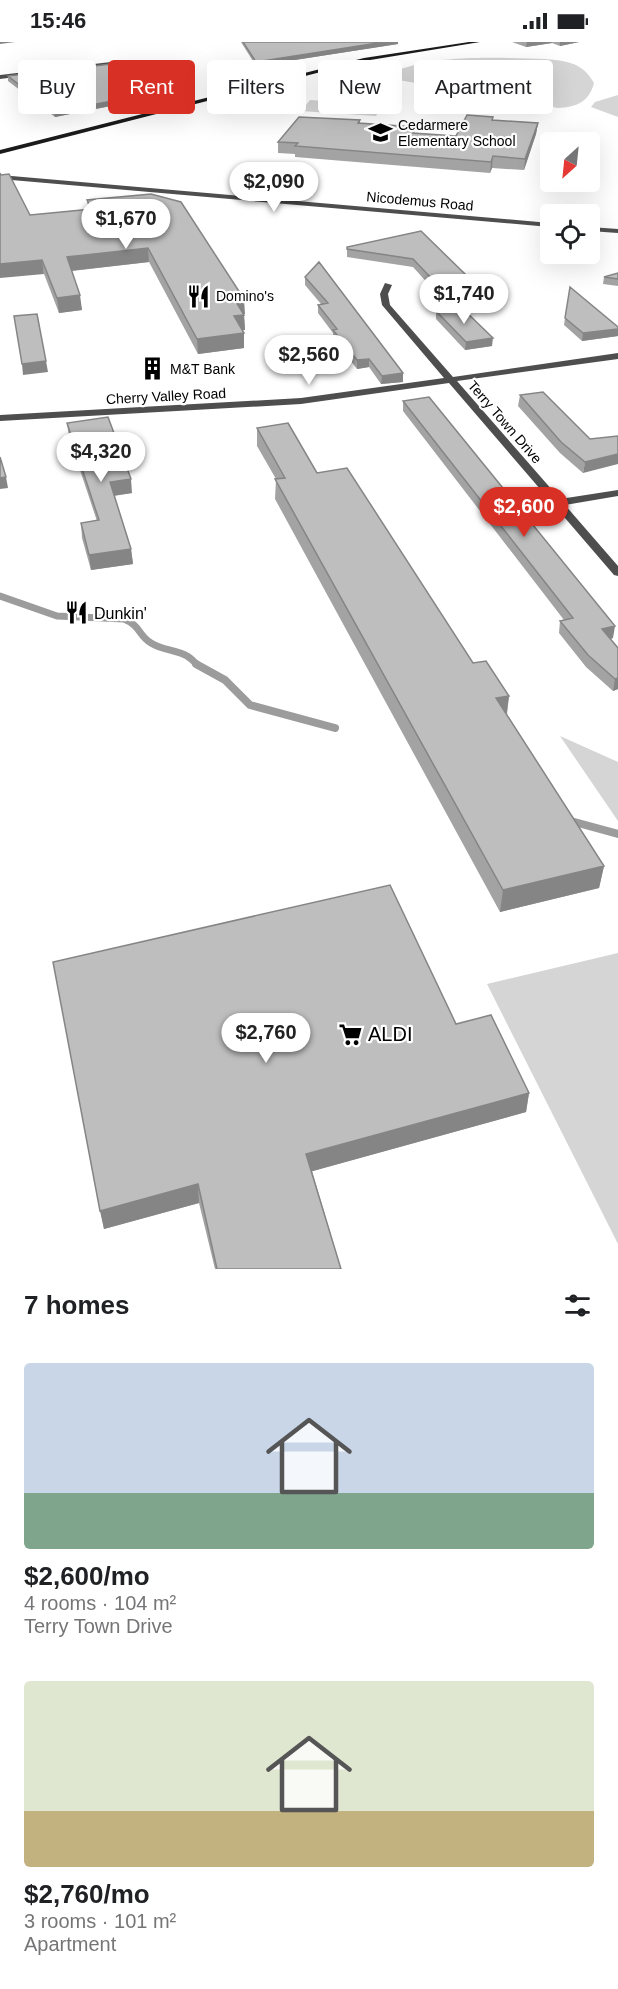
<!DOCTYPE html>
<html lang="en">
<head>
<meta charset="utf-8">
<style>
  :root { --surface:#fff; --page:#f6f6f6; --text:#202124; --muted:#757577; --accent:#d93025 }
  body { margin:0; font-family:Arial,sans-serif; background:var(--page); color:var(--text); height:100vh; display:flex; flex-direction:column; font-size:22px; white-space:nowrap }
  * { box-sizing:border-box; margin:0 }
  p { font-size:20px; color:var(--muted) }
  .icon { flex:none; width:33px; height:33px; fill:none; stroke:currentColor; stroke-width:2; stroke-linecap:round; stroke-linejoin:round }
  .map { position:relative; height:1227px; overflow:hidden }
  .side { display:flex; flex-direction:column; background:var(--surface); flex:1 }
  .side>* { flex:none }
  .banner { position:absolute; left:18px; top:18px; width:582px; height:54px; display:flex; gap:12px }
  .needle { width:39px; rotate:207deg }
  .tools { position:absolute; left:540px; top:90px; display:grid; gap:12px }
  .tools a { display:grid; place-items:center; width:60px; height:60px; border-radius:6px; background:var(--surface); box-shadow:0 6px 24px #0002; font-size:30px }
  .price { position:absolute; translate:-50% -51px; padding:0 14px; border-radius:21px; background:#fff; color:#222; font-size:20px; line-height:39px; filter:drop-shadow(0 2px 3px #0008) }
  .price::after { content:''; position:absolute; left:50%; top:36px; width:18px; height:14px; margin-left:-9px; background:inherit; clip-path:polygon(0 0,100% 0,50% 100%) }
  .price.selected { background:var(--accent); color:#fff }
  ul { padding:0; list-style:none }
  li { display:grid; align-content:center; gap:12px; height:318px; padding:0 24px }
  li span { display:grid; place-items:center; height:186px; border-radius:6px; color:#555 }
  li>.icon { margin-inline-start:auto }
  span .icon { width:108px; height:108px; fill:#fffc; stroke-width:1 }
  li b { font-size:26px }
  h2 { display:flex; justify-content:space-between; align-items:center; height:72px; padding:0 24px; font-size:26px }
  .tag { padding:0 21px; border-radius:6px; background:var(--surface); box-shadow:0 6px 24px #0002; font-size:21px; line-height:54px }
  .tag.selected { background:var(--accent); color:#fff }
  .status { display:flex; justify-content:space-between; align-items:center; height:42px; padding:0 30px; background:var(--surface); direction:ltr }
  .status svg { height:16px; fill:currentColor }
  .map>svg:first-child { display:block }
  .green { fill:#d5d5d5 }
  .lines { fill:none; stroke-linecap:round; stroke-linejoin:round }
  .stream-far1 { stroke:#9c9c9c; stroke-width:7 }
  .stream { stroke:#9c9c9c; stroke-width:8 }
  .street { fill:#4e4e4e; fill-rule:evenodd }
  .secondary { fill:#1b1b1b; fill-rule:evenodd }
  .wall { fill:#a3a3a3 }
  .shaded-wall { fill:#858585 }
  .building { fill:#bebebe; stroke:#858585; stroke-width:1.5 }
  .labels { text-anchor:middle; stroke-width:4.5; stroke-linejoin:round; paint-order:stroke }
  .far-poi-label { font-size:14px; fill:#000; stroke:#fff; text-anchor:start }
  .far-street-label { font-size:14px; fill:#000; stroke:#fff }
  .poi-label { font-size:16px; fill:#000; stroke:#fff; text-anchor:start }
  .near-poi-label { font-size:20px; fill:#000; stroke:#fff; text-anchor:start }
</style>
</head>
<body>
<div class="status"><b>15:46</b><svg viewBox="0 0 49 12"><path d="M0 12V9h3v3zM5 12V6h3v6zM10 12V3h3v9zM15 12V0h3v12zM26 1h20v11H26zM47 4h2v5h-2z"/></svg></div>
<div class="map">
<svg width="618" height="1227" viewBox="0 0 618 1227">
  <rect width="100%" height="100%" fill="#fff"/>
  <!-- green -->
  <path class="green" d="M546,17C568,19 583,21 594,41C589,60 577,65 558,66L387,36V33C431,11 498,16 546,17Z
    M618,53V75L591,65L595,60Z
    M310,58L383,63L376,74L301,69Z
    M560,694L618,720V779Z
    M618,911V1202L487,942Z"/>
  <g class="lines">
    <!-- stream-far1 -->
    <path class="stream-far1" d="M0,554L57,574L124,577C141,584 138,593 151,601C162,608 176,608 187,614C191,616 195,621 198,623"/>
    <!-- stream -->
    <path class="stream" d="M196,622L225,638L250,663L335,686
      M567,778L618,792"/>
    <!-- street -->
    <path class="street" d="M111,20L109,23L0,37V33Z
      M0,133L550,181V185L0,137Z
      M590,185L618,187V191L590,189Z
      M385,241L392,243L388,252L390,263L453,335L618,311V317L457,339L560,457L618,448V454L565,463L618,524V534L614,533L449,341L301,362L0,379V373L301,356L444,336L382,263L380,252Z"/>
    <!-- secondary -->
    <path class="secondary" d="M469,0H480L364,19L0,112V108L364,16Z"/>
  </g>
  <!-- wall -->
  <path class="wall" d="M241,0H398V2L256,24Z
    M512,0H579L560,4L552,1L526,5Z
    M8,34L155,51L156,55L55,75L8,39Z
    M493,75V78L538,81L536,92L524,128L492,126L490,131L295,115V112L278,111V100L360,78V81L416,91L456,94Z
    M87,158L245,272H243L244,273L245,288H242L244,306L198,312L149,220L72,229L82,268L59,271L44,232L30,173L88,168Z
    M421,189L466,241L478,254V262L450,266L413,225L347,215V205Z
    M618,231V244L603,242L604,235Z
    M305,235L403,340L381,342L369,325L357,327L333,296V291L318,271V263L321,262L305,243Z
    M436,269L492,304L465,308L436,277Z
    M565,276L618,285V294L582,299L564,283Z
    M520,353L590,397L583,431L560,411L518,364Z
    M403,359L613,596L611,597L618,647L613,649L586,625L559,591L560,579L564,578L403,369Z
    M67,381L132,451L114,454L131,507L133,522L91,528L82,496L81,481L97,479L69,395Z
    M257,386L317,431L473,621L509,654L507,673L604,824L599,846L500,870L275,457L276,437L257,404Z
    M53,920L456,982L529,1051L526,1070L312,1129L341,1227H215L199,1161L104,1187Z"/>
  <!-- shaded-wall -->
  <path class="shaded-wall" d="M0,0H15L0,2Z
    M384,0H398V2L256,24V20Z
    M527,0H552V1L526,5Z
    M560,0H579L560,4Z
    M155,51L156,55L55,75L54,70Z
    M538,81L536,92L524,128L525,117Z
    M493,114L492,126L490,131L491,120Z
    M148,206L149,220L69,229L67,215Z
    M42,218L44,232L0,236V222Z
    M466,233L465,241L458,234Z
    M80,253L82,268L59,271L57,256Z
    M478,254V262L450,266L451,257Z
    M244,257L245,272L235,273V258Z
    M244,273L245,288L234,289V274Z
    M618,287V294L582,299L583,291Z
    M244,291V306L198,312L197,297Z
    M493,296L492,304L465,308L466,300Z
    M369,317V325L357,327V318Z
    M46,319L48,330L23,333L22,322Z
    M403,331V340L381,342L382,334Z
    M618,412V422L583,431L585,420Z
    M6,435L8,446L0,447V436Z
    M131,437L132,451L111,454L110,440Z
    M131,507L133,522L91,528L89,513Z
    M615,584L613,596L600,599L602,587Z
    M618,636V647L613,649L615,637Z
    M509,654L506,675L496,656Z
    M604,824L599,846L500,870L503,848Z
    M529,1051L526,1070L306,1131V1112Z
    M198,1142L199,1161L104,1187L100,1169Z"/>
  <!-- building -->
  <path class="building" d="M243,0H384L256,20Z
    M111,22L155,51L54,70L8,34Z
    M467,73L493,75L492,78L538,81L525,117L493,114L491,120L295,104L298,101L278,100L299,75L360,78L358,81L416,85L413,91L456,94Z
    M0,131L1,133L9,132L30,173L92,167L87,158L151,152L181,160L244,257L235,258L244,273L234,274L244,291L197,297L148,206L67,215L80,253L57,256L42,218L0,222Z
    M421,189L466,233L458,234L478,254L451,257L413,217L347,207V205Z
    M319,220L403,331L382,334L369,317L357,318L333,288L337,287L318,263L328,261L305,235Z
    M618,231V237L604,235Z
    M570,245L618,285V287L583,291L565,276Z
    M462,266L493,296L466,300L436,269Z
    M37,272L46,319L22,322L14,274Z
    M543,350L590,397L618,394V412L585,420L561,400L520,353Z
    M429,355L615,584L602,587L618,606V636L615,637L588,613L560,579L573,576L403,359Z
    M108,375L131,437L110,440L131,507L89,513L81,481L99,478L67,381Z
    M288,381L317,431L347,426L473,621L486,619L509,654L496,656L604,824L503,848L275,437L285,436L257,386Z
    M0,415L6,435L0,436Z
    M390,843L456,982L491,973L529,1051L306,1112L341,1227H217L198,1142L100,1169L53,920Z"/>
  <!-- icons -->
  <defs>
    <symbol id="school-bare" viewBox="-9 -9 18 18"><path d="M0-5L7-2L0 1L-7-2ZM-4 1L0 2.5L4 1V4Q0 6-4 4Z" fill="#000" stroke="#fff" stroke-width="2.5" paint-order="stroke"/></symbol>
    <symbol id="restaurant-bare" viewBox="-9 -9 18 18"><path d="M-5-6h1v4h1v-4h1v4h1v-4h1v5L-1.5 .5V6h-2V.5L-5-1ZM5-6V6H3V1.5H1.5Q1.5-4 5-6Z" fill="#000" stroke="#fff" stroke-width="2.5" paint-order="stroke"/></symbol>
    <symbol id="building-bare" viewBox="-9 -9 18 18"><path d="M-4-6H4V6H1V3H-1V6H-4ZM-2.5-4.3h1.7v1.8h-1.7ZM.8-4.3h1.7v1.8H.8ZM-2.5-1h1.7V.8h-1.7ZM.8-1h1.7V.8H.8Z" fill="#000" stroke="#fff" stroke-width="2.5" paint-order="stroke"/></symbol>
    <symbol id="supermarket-bare" viewBox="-9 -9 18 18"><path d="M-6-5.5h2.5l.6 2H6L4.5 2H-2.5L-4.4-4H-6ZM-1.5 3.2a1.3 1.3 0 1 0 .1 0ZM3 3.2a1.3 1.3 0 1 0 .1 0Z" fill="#000" stroke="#fff" stroke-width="2.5" paint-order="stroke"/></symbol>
  </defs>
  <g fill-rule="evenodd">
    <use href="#school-bare" x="364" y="74" width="33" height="33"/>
    <use href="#restaurant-bare" x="182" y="238" width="33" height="33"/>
    <use href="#building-bare" x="136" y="310" width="33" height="33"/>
    <use href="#restaurant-bare" x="60" y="554" width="33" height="33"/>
    <use href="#supermarket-bare" x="334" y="976" width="33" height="33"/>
  </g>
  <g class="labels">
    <!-- far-poi labels -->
    <g class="far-poi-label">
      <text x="398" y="88">Cedarmere<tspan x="398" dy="16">Elementary School</tspan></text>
      <text x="216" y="259">Domino's</text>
      <text x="170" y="332">M&amp;T Bank</text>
    </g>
    <!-- far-street labels -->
    <g class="far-street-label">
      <text transform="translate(420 159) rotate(5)" y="5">Nicodemus Road</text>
      <text transform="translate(166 354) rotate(-3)" y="5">Cherry Valley Road</text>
      <text transform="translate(505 380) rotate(49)" y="5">Terry Town Drive</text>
    </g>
    <!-- poi labels -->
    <g class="poi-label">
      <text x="94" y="577">Dunkin'</text>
    </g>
    <!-- near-poi labels -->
    <g class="near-poi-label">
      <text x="368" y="999">ALDI</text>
    </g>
  </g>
</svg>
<div class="tools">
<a><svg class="needle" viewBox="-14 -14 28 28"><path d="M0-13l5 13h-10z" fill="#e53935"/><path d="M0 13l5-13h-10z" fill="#757577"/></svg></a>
<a><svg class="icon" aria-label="locate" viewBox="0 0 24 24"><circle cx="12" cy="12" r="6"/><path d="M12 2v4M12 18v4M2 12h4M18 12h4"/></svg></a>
</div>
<b class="price" style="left:274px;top:171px">$2,090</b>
<b class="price" style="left:126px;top:208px">$1,670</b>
<b class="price" style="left:464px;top:283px">$1,740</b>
<b class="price" style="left:309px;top:344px">$2,560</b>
<b class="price" style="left:101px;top:441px">$4,320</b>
<b class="price selected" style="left:524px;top:496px">$2,600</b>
<b class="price" style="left:266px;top:1022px">$2,760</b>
<div class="banner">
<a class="tag">Buy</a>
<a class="tag selected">Rent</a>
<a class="tag">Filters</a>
<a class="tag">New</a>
<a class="tag">Apartment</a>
</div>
</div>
<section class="side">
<h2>7 homes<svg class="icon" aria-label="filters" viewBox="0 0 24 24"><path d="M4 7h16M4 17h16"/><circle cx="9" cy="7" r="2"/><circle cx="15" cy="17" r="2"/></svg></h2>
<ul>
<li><span style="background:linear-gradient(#c9d6e8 70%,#7fa58c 0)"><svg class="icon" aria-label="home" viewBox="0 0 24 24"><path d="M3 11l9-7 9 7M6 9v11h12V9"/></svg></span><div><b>$2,600/mo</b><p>4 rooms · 104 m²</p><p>Terry Town Drive</p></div></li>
<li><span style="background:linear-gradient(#dfe7d0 70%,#c2b280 0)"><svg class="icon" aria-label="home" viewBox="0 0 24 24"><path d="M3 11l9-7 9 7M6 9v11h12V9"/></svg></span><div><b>$2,760/mo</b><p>3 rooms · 101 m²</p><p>Apartment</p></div></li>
</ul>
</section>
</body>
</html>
